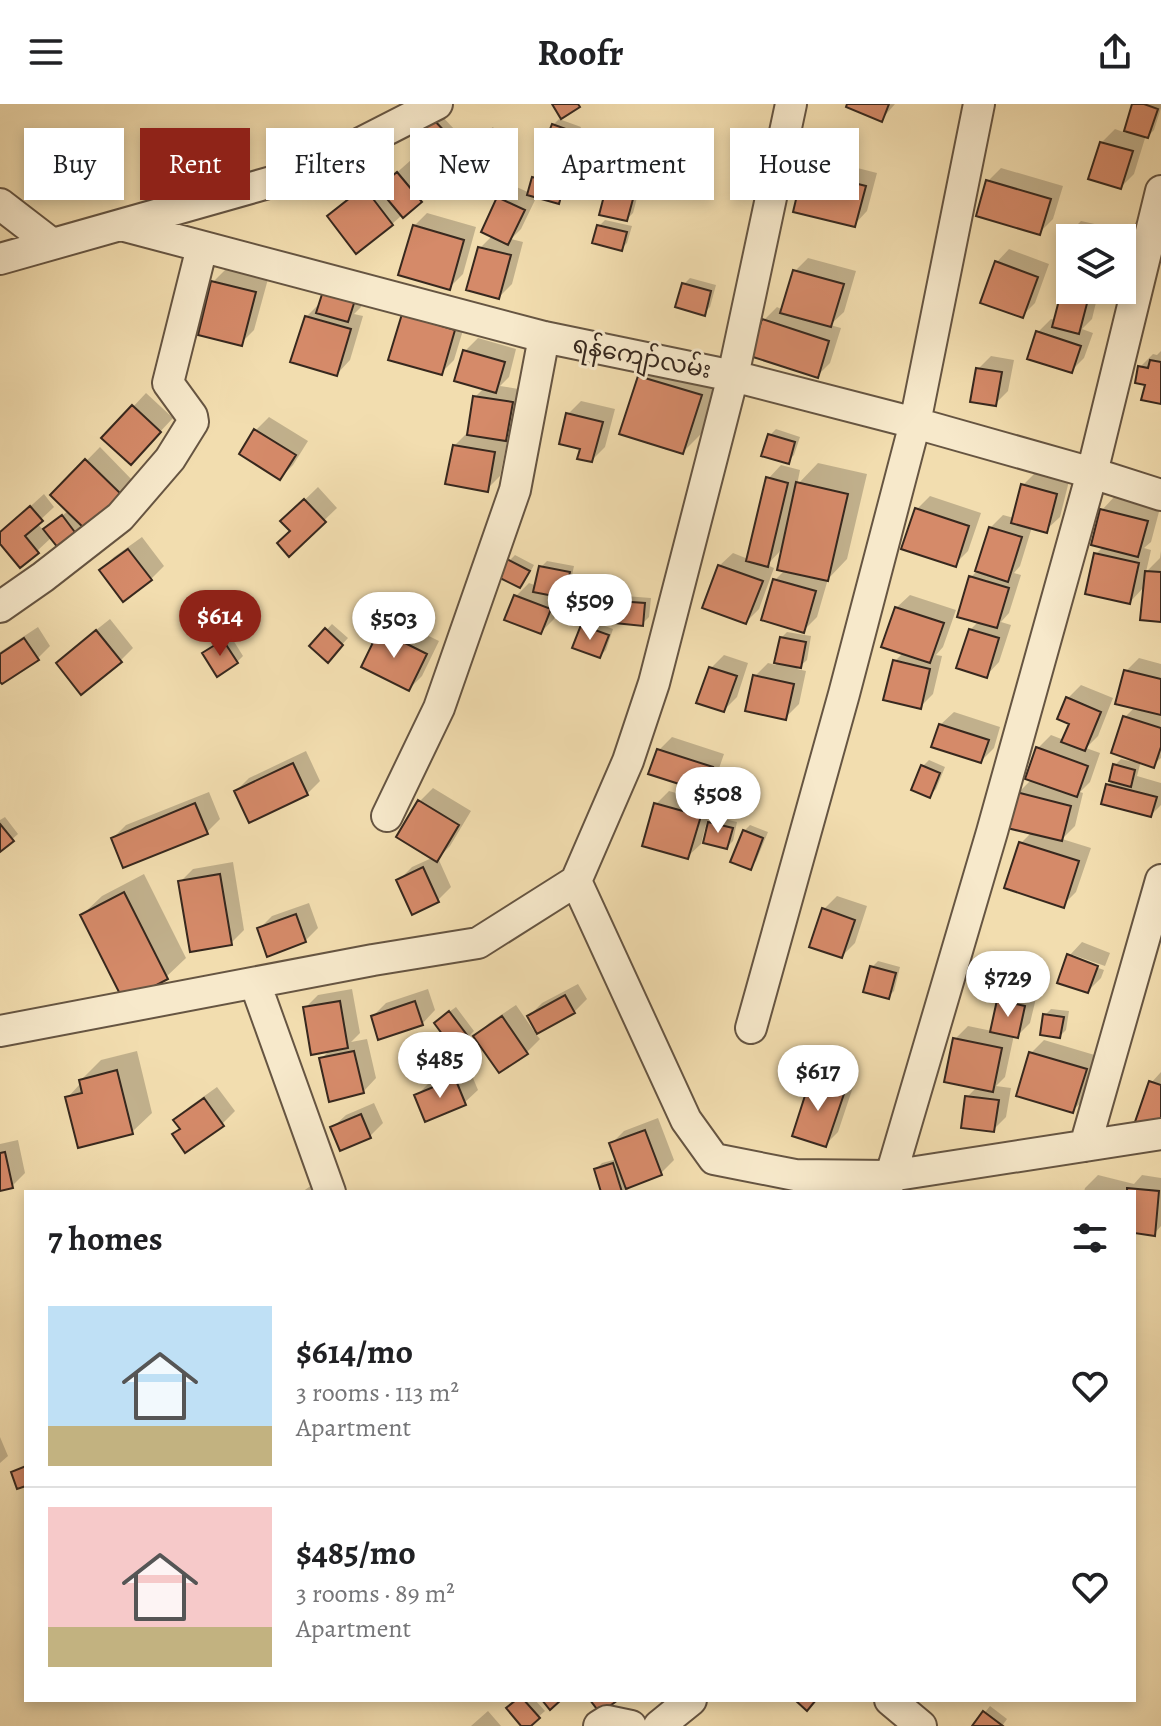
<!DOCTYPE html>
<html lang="en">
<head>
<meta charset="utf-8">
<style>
  :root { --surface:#fff; --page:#f2f2f2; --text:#202124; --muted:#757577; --line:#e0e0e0; --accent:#8f2418 }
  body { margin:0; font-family:Alegreya,"Noto Sans Myanmar",serif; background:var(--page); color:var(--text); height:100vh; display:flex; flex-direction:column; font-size:30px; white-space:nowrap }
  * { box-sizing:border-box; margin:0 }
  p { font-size:26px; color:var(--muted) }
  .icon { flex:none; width:44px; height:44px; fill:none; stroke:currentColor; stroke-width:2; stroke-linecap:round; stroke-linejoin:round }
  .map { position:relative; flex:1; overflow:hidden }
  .drawer { position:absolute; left:24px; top:1086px; width:1112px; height:512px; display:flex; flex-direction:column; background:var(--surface); border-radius:0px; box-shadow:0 4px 12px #0003 }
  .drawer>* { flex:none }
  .banner { position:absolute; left:24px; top:24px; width:1114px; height:72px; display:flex; gap:16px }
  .buttons { position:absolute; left:1056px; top:120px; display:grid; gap:16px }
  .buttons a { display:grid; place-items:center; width:80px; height:80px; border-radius:0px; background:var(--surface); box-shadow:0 4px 12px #0003; font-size:40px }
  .price { position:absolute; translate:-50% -68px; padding:0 18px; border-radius:28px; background:#fff; color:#222; font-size:26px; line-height:52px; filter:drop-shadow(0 2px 4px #0008) }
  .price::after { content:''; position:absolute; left:50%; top:48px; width:24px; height:18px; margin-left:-12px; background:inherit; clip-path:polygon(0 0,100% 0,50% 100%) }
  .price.selected { background:var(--accent); color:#fff }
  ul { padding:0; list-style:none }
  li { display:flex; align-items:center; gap:24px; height:200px; padding:0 24px }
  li+li { border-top:2px solid var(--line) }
  li span { display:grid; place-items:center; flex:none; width:224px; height:160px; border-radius:0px; color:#555 }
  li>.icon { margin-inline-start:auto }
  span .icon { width:96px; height:96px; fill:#fffc; stroke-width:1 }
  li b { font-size:34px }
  h2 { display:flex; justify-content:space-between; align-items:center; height:96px; padding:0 24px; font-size:34px }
  .tag { padding:0 28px; border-radius:0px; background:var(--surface); box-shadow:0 4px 12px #0003; font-size:28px; line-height:72px }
  .tag.selected { background:var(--accent); color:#fff }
  header { display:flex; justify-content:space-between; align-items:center; height:104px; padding:0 24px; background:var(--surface); font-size:36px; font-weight:700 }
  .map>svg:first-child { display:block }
  .shadow { fill:#0003 }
  .building { fill:#d58a69; stroke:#37281e; stroke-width:2 }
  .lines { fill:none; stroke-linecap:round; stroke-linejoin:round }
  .minor-casing { stroke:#665542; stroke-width:34 }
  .minor { stroke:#f7e9cb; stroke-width:30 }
  .labels { text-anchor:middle; stroke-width:6; stroke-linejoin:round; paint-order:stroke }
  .street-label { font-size:24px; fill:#37281e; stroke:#f7e9cb }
</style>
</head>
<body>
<header><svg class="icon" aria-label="menu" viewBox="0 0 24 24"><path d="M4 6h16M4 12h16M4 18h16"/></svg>Roofr<svg class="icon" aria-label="share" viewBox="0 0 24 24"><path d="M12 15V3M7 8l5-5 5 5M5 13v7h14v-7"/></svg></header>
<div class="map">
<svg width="1161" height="1622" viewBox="0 0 1161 1622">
  <rect width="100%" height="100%" fill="#f2ddaf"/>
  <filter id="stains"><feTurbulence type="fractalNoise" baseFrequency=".0025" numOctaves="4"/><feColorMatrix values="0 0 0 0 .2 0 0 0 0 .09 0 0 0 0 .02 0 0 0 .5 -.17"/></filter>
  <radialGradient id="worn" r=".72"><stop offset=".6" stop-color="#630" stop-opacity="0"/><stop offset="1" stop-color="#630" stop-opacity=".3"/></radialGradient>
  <!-- shadow -->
  <path class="shadow" d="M849,0H895L881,16Z
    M1134,0H1161V4L1154,26L1148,32L1146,31L1134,70L1121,83L1101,39L1115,25L1126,29Z
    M439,9L455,26L434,47L418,30Z
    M559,15L581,23L574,42L568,48L553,21Z
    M493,23L512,51L499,64L459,51L472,38Z
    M818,54L877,69L867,107L854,121L805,67Z
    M411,56L434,83L392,120L330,112L342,99L378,72L384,80Z
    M1001,64L1063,82L1053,115L1040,128L988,77Z
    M540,68L569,76L564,92L558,98L537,92L521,125L511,135L523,138L512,180L499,193L480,144L493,131L499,94L512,81L530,89L534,74Z
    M613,83L638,90L633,109L627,115L607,89Z
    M427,109L476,123L463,170L450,183L414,122Z
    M605,116L632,122L627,139L621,145L599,122Z
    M1081,117L1122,126L1120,134H1070V168L1068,130Z
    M1009,145L1049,160L1035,199L1022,212L996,159Z
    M808,154L856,167L844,208L830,221L841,224L830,259L817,272L763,217L777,203L783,206L795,167Z
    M226,165L268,175L254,226L241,239L213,178Z
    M690,174L716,181L710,203L704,209L684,180Z
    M1070,176V186H1099L1092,215L1082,225L1093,229L1084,254L1071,267L1038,228L1051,215L1055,216L1065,182Z
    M368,180L361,203L354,210L363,212L350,256L337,270L306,213L320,199Z
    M404,211L467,213L454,256L441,269Z
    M478,234L516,245L509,273L500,282L525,286L518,322L508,333L500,372L487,385L454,342L468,328L475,293L484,284L465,247Z
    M1161,247V298L1148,279L1140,263L1153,250L1157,251Z
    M991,252L1014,256L1008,287L995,300L978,265Z
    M659,253L720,271L703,328L683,348L639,273Z
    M146,289L173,314L144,345L104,334Z
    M581,297L615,305L605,343L592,356L582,344L568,310Z
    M269,313L308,337L293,361L280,374L256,326Z
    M776,325L800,333L794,351L788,357L770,331Z
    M100,343L134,378L76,429L52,433L37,447L0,437V430L44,390L54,403L37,419L44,427L69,406L53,391Z
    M818,359L867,370L847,455L828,475L817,513L804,526L775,476L785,466L783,444L767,461L774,464L759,505L746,518L719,462L733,449L748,455L768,375L781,361L800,366L797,381Z
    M1036,368L1069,377L1060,413L1046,426L1032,423L1020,462L1014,469L1021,471L1009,509L1001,518L1011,521L999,558L986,572L970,526L979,517L971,473L977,467L990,424L1003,411L1014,414L1023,381Z
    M318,383L337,404L289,450L292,427L283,417Z
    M930,392L981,409L968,447L955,460L917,405Z
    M1115,392L1160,404L1151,438L1144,444L1151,446L1146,468L1160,454L1161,447V516L1145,482L1130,498L1096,450L1104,442L1102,406Z
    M142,433L164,462L151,475L101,466L114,453Z
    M515,451L534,461L522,483L501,472L509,457Z
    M547,457L574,462L569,486L563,493L554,515L541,528L516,492L529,479L537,482L541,463Z
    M602,470L617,474L611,496L605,502L595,476Z
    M910,491L956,506L943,543L936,551L942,552L933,590L920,603L895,557L904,548L896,504Z
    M625,492L651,494L649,513L643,519L619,498Z
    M110,515L133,544L120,557L58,559L71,546Z
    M394,515L439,537L422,572L409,585L381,528Z
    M589,516L613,525L606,546L600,552L583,522Z
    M332,520L348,534L328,556L312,542Z
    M38,523L50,542L37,555L0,574V548Z
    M787,528L811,532L807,556L797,565L806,567L799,600L786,613L755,572L768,559L776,561L781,534Z
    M230,531L243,552L237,558L205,550Z
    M724,551L748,559L737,593L724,606L711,564Z
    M1139,554L1161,560V654L1153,661L1141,657L1137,672L1161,679V701L1151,711L1108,681L1113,676L1115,661L1121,655L1134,658L1135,655L1113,648L1125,613L1135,603L1126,567Z
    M1081,581L1113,594L1098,632L1086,644L1100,649L1090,678L1080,688L1083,689L1075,722L1062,735L1091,744L1076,788L1063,801L1021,739L1032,728L1018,689L1032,675L1038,644L1051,631L1064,636L1071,619L1068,594Z
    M954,608L1000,623L994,644L981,657L940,621Z
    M672,633L724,650L716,673L703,686L659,646Z
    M306,647L320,677L307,690L236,687L249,674Z
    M929,656L945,663L936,685L930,691L923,662Z
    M433,684L471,707L450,742L438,754L451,783L438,796L399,776L412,763L434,753L420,697Z
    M669,687L712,699L705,724L716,713L737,718L733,737L727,743L709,725L705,724L701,740L687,753L656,700Z
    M209,688L220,715L207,728L113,734L126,721Z
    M5,713L18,730L0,746V716Z
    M750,721L768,728L756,757L750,763L744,727Z
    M233,758L244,826L231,839L180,778L193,765Z
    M144,770L186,854L166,873L82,811L102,792Z
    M837,792L867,802L855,839L842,852L824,805Z
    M309,799L318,824L305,837L259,825L272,812Z
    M1082,838L1110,849L1105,862L1073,851V855L1104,866L1101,874L1088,887L1069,852Z
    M878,857L900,863L894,887L888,893L872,863Z
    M578,880L587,895L574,908L535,929L540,935L527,948L500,967L476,932L489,919L516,901L534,927L537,926L529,912L542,899Z
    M1012,884L1037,890L1030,919L1017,932L1014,931L1005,973L996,982L1011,984L1006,1013L993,1026L967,993L977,983L955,935L968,922L992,927L999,897Z
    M352,885L360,929L351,938L367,935L376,974L363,988L321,955L331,945L305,904L318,891Z
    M428,885L435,906L422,920L373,912L386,899Z
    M456,903L474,927L468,933L442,913Z
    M1051,905L1069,907L1066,926L1060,932L1045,911Z
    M1044,936L1098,952L1086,994L1072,1007L1031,949Z
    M137,947L152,1009L132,1028L67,994L81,979V976L101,956Z
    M468,962L478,986L464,999L416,992L429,979Z
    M825,964L856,974L838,1028L825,1041L812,977Z
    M1161,968V1025L1151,979Z
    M217,983L235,1007L222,1020L182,1024L176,1016L189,1003Z
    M374,999L383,1019L370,1032L332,1024L346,1011Z
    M658,1014L674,1056L661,1069L627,1082L629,1088H603L596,1065L602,1059L617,1055L611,1040L624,1027Z
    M18,1036L25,1069L12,1082L0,1085V1040Z
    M1098,1071L1134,1080L1142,1071L1161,1074V1122L1154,1130L1134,1127V1088H1084L1085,1084Z
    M319,1076L327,1088H302Z
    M821,1084L848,1088H817Z
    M0,1333L8,1352L0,1359Z
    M518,1596H535L545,1607L528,1622H524Z
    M990,1602L1007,1615L1002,1622H974Z
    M488,1607L501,1622H471Z"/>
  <!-- building -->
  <path class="building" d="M552,0H578L580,3L561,15Z
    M847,0H889L882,18L846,3Z
    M1132,0H1144L1158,5L1148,34L1124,27Z
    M432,14L451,34L434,50L415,30Z
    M552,20L577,29L569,50L544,41Z
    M479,35L501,65L478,82L456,51Z
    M1100,38L1133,47L1121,85L1088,75Z
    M803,66L866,82L855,123L793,108Z
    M397,68L422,98L403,114L378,84Z
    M532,73L564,81L559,100L527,91Z
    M986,76L1051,95L1040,131L976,112Z
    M364,83L393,121L356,150L327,112Z
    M605,88L633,95L627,117L599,111Z
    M497,93L525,106L508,141L481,128Z
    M413,121L464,136L450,186L398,171Z
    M597,121L627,128L622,147L592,139Z
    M1066,129L1087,134H1070V170L1058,167Z
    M478,143L511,151L499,195L466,186Z
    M995,157L1038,173L1023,214L980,199Z
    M793,166L844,180L831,223L780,209Z
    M211,177L256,188L242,242L198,231Z
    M682,179L711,187L705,212L675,203Z
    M1063,181L1070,183V186L1090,188L1079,230L1052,223Z
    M324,184L356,193L348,218L316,209Z
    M402,210L455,226L442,271L388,256Z
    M305,212L351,225L337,272L290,258Z
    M762,215L829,237L818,274L750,252Z
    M1036,227L1081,242L1072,269L1027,255Z
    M463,246L505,258L496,289L454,277Z
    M1150,256L1161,258V300L1141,296L1145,281L1135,279L1138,262L1148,264Z
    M976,264L1002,268L996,302L970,298Z
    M638,272L702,291L683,350L619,330Z
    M473,292L513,298L506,337L467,331Z
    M132,301L161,328L131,361L101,334Z
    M566,309L603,318L592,358L577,355L580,345L559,340Z
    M254,325L296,351L280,376L239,350Z
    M768,330L795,338L789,360L761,352Z
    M453,341L495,348L488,388L445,380Z
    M85,355L123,392L88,428L50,391Z
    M766,373L788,379L768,463L746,457Z
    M796,378L848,390L828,477L777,466Z
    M1021,380L1057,390L1047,429L1011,419Z
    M304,395L326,418L289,453L277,439L290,427L280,417Z
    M30,402L43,417L25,432L39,449L20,464L0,440V428Z
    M915,404L969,422L956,463L901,445Z
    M1100,405L1148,417L1138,453L1091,441Z
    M62,411L77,431L59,445L43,425Z
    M989,423L1022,433L1008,478L975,467Z
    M128,445L152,476L123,498L99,466Z
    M1094,449L1139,459L1130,500L1085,490Z
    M507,455L530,467L520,484L498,473Z
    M718,461L763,477L746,520L702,504Z
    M539,462L570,468L564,494L533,488Z
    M1145,467L1161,468V518L1140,516Z
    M969,472L1009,484L997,524L957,513Z
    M594,475L612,480L606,505L587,500Z
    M773,475L816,487L804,529L761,516Z
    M514,491L551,505L541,530L504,516Z
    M617,497L645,499L643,522L615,519Z
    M895,503L944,519L930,559L881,543Z
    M581,521L609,531L600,554L572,544Z
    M325,524L343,541L328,559L309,542Z
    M969,525L999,534L987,574L956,564Z
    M96,526L122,558L81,591L56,559Z
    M379,526L427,550L409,587L361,563Z
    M780,533L806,538L801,564L774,559Z
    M24,534L39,556L2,580L0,578V550Z
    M223,536L238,559L217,573L202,549Z
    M893,556L930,565L921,605L883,596Z
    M709,563L737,572L724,608L696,599Z
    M1124,566L1161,575V611L1115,600Z
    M753,571L794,580L786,616L745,607Z
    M1066,593L1101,608L1085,647L1061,638L1069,620L1057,615Z
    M1123,612L1161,624V643L1154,664L1111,649Z
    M939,620L989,636L981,659L931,643Z
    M1036,643L1088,662L1077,693L1025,675Z
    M657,645L713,663L704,688L648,670Z
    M293,659L308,691L249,719L234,687Z
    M1113,660L1135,666L1131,683L1109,677Z
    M921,661L940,669L930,694L911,686Z
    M1106,680L1157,693L1151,713L1101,700Z
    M1016,688L1071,702L1062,737L1007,724Z
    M418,696L459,721L437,758L396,733Z
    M195,699L208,730L123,764L111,734Z
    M654,699L701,712L688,755L642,742Z
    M708,718L733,724L727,745L703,739Z
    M0,720L14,737L0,748Z
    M743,726L763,734L751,766L730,758Z
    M1019,738L1079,757L1064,804L1004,784Z
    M423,763L439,798L412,811L396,776Z
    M220,770L232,841L190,848L178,777Z
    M124,788L168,875L124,898L80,811Z
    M822,804L855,816L842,854L809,843Z
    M296,810L306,838L267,853L257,824Z
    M1067,850L1098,862L1088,889L1057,879Z
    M870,862L896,869L889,895L863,888Z
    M565,891L575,909L537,930L527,912Z
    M997,896L1025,902L1018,934L990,928Z
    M340,897L348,944L311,951L303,903Z
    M415,897L423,921L378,936L371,912Z
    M449,907L470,935L454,946L434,919Z
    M1043,910L1064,913L1060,934L1040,931Z
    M502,912L528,950L499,969L473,932Z
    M953,934L1002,944L993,988L944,978Z
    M354,947L364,989L329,998L319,954Z
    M1029,948L1087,965L1073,1009L1016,992Z
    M117,966L133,1030L78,1044L65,993L82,989L79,976Z
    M455,974L466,1001L425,1018L414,991Z
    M810,976L845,987L826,1043L792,1032Z
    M1149,977L1161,981V1027L1135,1018Z
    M965,992L999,996L994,1028L961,1024Z
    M204,994L224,1022L185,1049L172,1030L180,1025L173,1016Z
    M361,1010L371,1034L340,1047L330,1023Z
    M645,1026L662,1071L626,1085L609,1039Z
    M5,1048L13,1084L0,1087V1049Z
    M613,1059L622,1088H601L594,1065Z
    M1127,1084L1159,1087L1155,1132L1134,1129V1088H1127Z
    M26,1362V1382L17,1385L11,1368Z
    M516,1596H524L540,1614L531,1622H521L506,1604Z
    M542,1596H561L550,1606Z
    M590,1596H618L600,1609Z
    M795,1596H816L807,1607Z
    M983,1607L1003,1622H972Z"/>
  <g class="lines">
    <defs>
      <path id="minor" d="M0,100L52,140
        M121,121L544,233L733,272L915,319L1092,369L1161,391
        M0,155L300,70L437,0
        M0,503L43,473L120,413L170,355L193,318L192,312L168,279L202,143
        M387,712L439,604L515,386L544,233
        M576,777L686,1016L714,1055L795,1071L890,1072L1161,1030
        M255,879L330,1088
        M751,924L844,590L915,319L979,0
        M0,927L373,856L478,839L576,777L628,657L654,579L733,272L791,0
        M1085,1042L1161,776
        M886,1088L992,728L1092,369L1161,87
        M890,1596L921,1622
        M599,1622L607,1617L631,1622
        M659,1622L691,1596"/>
    </defs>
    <!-- minor casing -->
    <use href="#minor" class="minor-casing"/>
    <!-- minor -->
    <use href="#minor" class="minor"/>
  </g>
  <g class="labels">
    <!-- street labels -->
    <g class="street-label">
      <text transform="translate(642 253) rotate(11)" y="8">ရန်ကျော်လမ်း</text>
    </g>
  </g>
  <rect width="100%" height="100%" filter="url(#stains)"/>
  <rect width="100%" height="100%" fill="url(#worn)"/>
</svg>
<div class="buttons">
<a><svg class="icon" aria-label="layers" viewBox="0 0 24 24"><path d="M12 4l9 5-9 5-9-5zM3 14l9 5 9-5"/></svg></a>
</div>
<b class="price" style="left:590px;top:538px">$509</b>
<b class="price selected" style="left:220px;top:554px">$614</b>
<b class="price" style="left:394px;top:556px">$503</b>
<b class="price" style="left:718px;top:731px">$508</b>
<b class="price" style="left:1008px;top:915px">$729</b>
<b class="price" style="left:440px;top:996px">$485</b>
<b class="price" style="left:818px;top:1009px">$617</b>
<div class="banner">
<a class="tag">Buy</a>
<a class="tag selected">Rent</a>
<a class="tag">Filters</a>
<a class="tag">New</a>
<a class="tag">Apartment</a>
<a class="tag">House</a>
</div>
<section class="drawer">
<h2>7 homes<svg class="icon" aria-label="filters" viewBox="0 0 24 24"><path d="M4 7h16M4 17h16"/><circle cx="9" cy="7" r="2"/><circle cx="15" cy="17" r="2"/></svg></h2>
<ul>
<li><span style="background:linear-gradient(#bfe0f5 75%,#c2b280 0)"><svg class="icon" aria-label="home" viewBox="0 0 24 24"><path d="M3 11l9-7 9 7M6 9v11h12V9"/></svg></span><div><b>$614/mo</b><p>3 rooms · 113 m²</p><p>Apartment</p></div><svg class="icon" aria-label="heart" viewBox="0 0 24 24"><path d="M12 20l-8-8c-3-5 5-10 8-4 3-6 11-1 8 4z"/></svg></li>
<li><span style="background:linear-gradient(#f6c9c9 75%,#c2b280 0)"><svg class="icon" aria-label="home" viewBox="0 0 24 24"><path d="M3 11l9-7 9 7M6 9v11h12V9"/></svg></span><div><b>$485/mo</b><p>3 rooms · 89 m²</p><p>Apartment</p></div><svg class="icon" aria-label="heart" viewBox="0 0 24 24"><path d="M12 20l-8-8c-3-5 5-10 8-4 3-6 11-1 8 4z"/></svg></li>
</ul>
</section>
</div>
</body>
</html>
